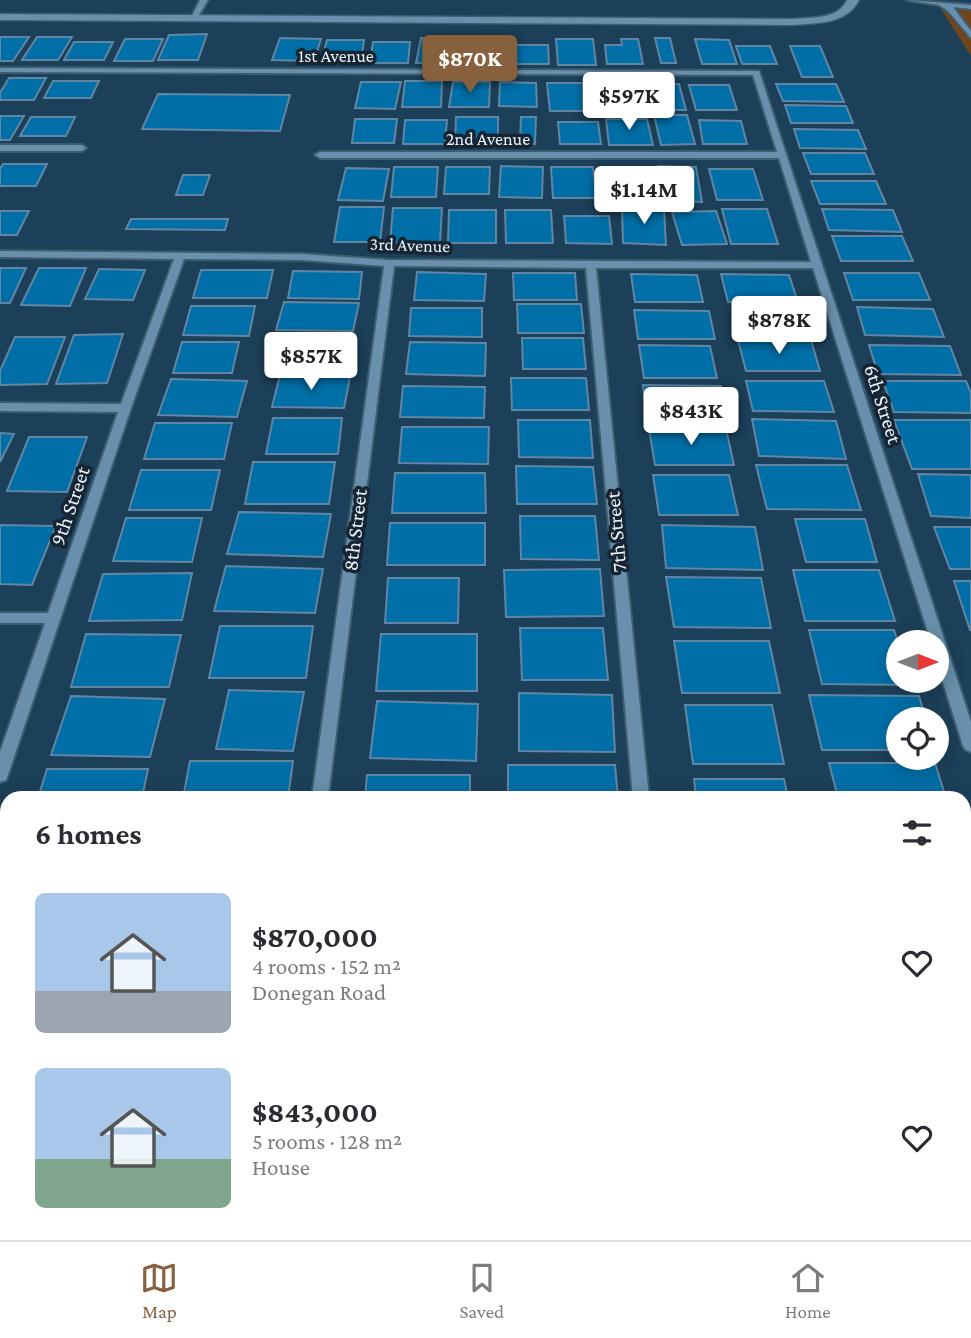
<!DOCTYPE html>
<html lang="en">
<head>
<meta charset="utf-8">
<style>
  :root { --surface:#fff; --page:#f2f2f3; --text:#2b2b33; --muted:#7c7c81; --line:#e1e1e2; --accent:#87603e }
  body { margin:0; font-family:"Crimson Pro",serif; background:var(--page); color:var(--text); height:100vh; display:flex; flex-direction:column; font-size:26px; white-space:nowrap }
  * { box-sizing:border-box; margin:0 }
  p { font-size:23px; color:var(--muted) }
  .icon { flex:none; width:38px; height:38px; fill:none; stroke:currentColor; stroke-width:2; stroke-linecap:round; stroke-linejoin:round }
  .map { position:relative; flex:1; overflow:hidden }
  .drawer { position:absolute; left:0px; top:791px; width:971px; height:450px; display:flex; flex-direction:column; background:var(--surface); border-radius:21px 21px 0 0; box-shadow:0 4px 18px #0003 }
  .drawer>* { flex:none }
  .needle { width:46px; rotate:90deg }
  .controls { position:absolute; left:886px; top:630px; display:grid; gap:14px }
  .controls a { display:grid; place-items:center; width:63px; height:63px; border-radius:50%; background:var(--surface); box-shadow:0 4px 18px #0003; font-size:35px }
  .price { position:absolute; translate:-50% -60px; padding:0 16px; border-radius:7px; background:#fff; color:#222; font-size:23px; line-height:46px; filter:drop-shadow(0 2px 4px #0008) }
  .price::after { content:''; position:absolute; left:50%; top:42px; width:21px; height:16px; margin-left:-10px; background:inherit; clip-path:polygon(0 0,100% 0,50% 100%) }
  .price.active { background:var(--accent); color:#fff }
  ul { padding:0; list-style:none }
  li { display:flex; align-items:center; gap:21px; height:175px; padding:0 35px }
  li span { display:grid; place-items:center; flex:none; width:196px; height:140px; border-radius:10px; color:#555 }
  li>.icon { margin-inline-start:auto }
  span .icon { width:84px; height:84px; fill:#fffc; stroke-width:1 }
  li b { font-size:30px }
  h2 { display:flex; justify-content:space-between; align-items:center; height:84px; padding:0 35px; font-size:30px }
  .tab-bar { display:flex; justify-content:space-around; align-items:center; height:98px; border-top:2px solid var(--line); background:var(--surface); font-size:19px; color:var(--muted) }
  .tab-bar a { display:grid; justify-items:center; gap:4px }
  .tab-bar .active { color:var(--accent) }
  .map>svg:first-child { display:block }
  .green { fill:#714519 }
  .building { fill:#006fa8; stroke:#6186a3; stroke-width:2 }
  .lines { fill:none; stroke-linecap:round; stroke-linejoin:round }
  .lane-casing { stroke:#3c5c70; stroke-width:4 }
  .secondary-casing { stroke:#3c5c70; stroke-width:3 }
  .lane { fill:#698fac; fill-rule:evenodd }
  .secondary { fill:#698fac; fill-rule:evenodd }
  .labels { text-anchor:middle; stroke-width:7; stroke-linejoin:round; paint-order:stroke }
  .far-street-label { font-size:18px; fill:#e8f4fe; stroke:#162531 }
  .street-label { font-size:21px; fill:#e8f4fe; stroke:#162531 }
</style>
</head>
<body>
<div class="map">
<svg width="971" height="1240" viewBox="0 0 971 1240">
  <rect width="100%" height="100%" fill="#1c4059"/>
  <!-- green -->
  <path class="green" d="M939,6L971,7V56Z"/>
  <!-- building -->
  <path class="building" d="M207,34L198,60H158L169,35Z
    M0,37H29L13,61H0Z
    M37,37H72L58,60H22Z
    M280,38L321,39L314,61L272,60Z
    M421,38L456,39L453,63H416Z
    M655,38H670L676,63H661Z
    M125,39H163L153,61H114Z
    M556,39H593L596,65H558Z
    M621,39H638L643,64H607L605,45H622Z
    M695,39L729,40L737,64H702Z
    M327,40H364L361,63H321Z
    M465,40H502V63H464Z
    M74,42H113L104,60H64Z
    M373,42H410L408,63H370Z
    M511,45H548L549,64H512Z
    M736,46H770L777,64H742Z
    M790,46H820L833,77H802Z
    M9,78H46L34,100H0V93Z
    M53,81H99L91,98H44Z
    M405,81H442L441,107H402Z
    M361,82H401L395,109L355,108Z
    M453,82H490L489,107H449Z
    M500,82L536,83L537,107L499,106Z
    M547,83H583L587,111H550Z
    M595,83H632L636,106H598Z
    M641,84H679L686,110H647Z
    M776,84H836L844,102L783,101Z
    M689,85H729L737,110H696Z
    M158,94L290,95L280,131L142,129Z
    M785,105L846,106L853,123H791Z
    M654,115H687L695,144L661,145Z
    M0,116H24L10,140H0Z
    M31,117H75L66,136H20Z
    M456,117H498V143H455Z
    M521,117H536L535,144L520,143Z
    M355,119H397L394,143H352Z
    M606,119H647L653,145H609Z
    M405,120H447L445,144H403Z
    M699,120L741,121L747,144H703Z
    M558,122H598L601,144H560Z
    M794,129L858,130L866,149L800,148Z
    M803,153H865L874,174H811Z
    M3,164H47L36,186H0V169Z
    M501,166L543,167L542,198L499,197Z
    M658,166L696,167L702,202L663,201Z
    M394,167H438L436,197H391Z
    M446,167H490L489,194H444Z
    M551,167H593L596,198H553Z
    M605,167L649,168L653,200L606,199Z
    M346,168L389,169L383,201L338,200Z
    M709,169H753L763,200H717Z
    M183,175H210L203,195H176Z
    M811,181H876L886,204H820Z
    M340,207H384L380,242H334Z
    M622,207L664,208L666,245L623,243Z
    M393,208H442L440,243H390Z
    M722,209H767L778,244H731Z
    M822,209L893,210L902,232L829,230Z
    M449,210H496V243H448Z
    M505,210H551L553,243H506Z
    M0,211H29L17,235H0Z
    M716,211L727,244L682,245L672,212Z
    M564,216H609L612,244L566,243Z
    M131,219H228L225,230L126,229Z
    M832,236H902L913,261H841Z
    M0,268H26L10,303H0Z
    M39,268H86L70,306L21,305Z
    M99,269L145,270L133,300L85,299Z
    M201,270H273L267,298H193Z
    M293,271L362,272L359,299L288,298Z
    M417,272L486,274L484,301L414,300Z
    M513,273H575L577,300H514Z
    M844,273H919L930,300H853Z
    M631,274L697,275L703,302H635Z
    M721,274L789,275L798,302H728Z
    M284,302L359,303L353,331L276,330Z
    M517,304H581L584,333H518Z
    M191,306H255L249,336L183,335Z
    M736,306H800L808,334H743Z
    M857,307L933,309L944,337L865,335Z
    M411,308H482V337L409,336Z
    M634,310L709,311L715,339H638Z
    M123,334L107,383L56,384L74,335Z
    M15,337H65L47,384L0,385V371Z
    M276,337L356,338L351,368H270Z
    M522,338H583L586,369H523Z
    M738,340H811L820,371H746Z
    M182,342H239L232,373H173Z
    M410,342L486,343L485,376L406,374Z
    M639,345L710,346L717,378H644Z
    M869,345L950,346L961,375L878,374Z
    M280,375L350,377L344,408L272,407Z
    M511,378H586L589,410H512Z
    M171,379L247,381L237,417L158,415Z
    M746,381H824L834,412L753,411Z
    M883,381H966L971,393V413L894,412Z
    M643,385L721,386L726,420L646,418Z
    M403,386L485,387L484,418L400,417Z
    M273,418H342L338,454H266Z
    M752,419L836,421L846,459L759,456Z
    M518,420H590L593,458L519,457Z
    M894,420H971V469H912Z
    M155,423H232L224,459H144Z
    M402,427H489L488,464L399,463Z
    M649,429H726L734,465H655Z
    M0,433L14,434L0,462Z
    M29,437H87L67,492L7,491Z
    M253,462H335L329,504H245Z
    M756,465H847L861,510L767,509Z
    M516,466L593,467L597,504H517Z
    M141,470H220L211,510H129Z
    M395,473H485L486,513H392Z
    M918,474L971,475V518L931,516Z
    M653,475H729L738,515H659Z
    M239,512L331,514L323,557L227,554Z
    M520,516H595L599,560L521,559Z
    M126,518H202L192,562L113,561Z
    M795,519H865L877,562H806Z
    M390,523H485V565H387Z
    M0,525L56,526L32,585L0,584Z
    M662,525L755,527L763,570L666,568Z
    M934,527H971V569H950Z
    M226,566L323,569L315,613L214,611Z
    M600,569L604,616L506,617L504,570Z
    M793,570H879L895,621H805Z
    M192,573L182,620L89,621L103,574Z
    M666,577L761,578L771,628L674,627Z
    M388,578H459L458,623H385Z
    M954,581H971V630H970Z
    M220,626H313L306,678H209Z
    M520,628H603L608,680H522Z
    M809,630H894L898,642V681H910L911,685L822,684Z
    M86,634L181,635L169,687H71Z
    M381,634H477V691H376Z
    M674,641H769L780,693H682Z
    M229,690L304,692L293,751L216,749Z
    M519,693L612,695L615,752L519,751Z
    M809,695L919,696L926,719H898V750H822Z
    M71,696L165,699L150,757L51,755Z
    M377,701L478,704L476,761L370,758Z
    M685,705H772L784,764H693Z
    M190,761H293L288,798H183Z
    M829,763H935L946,798H838Z
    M508,765H615L618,798H508Z
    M47,769H148L142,798H38Z
    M367,775H470V798H365Z
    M694,779H784L788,798H696Z
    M964,861L971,883V919H964Z
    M964,939H971V1020H964Z
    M0,941H7V1017H0Z
    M0,1040H7V1127H0Z
    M964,1041H971V1126L964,1125Z
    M964,1142H971V1240H927L925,1234H964Z
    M0,1150H7V1240H0Z
    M101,1234H222L221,1240H99Z
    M325,1234H464V1240H325Z
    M504,1234H639V1240H504Z
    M749,1234H899L900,1240H750Z"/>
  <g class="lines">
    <defs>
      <path id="lane" d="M200,0H208L196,20H190Z
        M907,0L971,5V9L953,7L971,31V38L948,11L939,5Z
        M0,68L759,71L971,722V752L966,750L963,746L936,660V642H931L813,268H596L649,798H633L586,268L394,266L328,798H312L384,266L302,260L184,259L131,408L8,775L6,780L0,782V752L45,623H0V613H48L118,412L0,411V403L121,404L174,259L0,257V251L302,254L389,260L811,262L779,158H320L315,155L320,152H777L753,75L0,72Z
        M0,145H82L86,148L82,151H0Z
        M254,1234H274L273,1240H253Z
        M672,1234H692L693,1240H673Z"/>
      <path id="secondary" d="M847,0H859C846,25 816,23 792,25L0,20V14L792,19C811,17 838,20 847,0Z"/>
    </defs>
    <!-- lane casing -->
    <use href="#lane" class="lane-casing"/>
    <!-- secondary casing -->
    <use href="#secondary" class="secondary-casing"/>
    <!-- lane -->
    <use href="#lane" class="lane"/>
    <!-- secondary -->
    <use href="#secondary" class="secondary"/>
  </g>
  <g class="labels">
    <!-- far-street labels -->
    <g class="far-street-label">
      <text x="336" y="62">1st Avenue</text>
      <text x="488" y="145">2nd Avenue</text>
      <text transform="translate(410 245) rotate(2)" y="6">3rd Avenue</text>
    </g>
    <!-- street labels -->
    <g class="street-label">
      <text transform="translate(883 404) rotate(72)" y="7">6th Street</text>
      <text transform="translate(70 506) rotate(-71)" y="7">9th Street</text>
      <text transform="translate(355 530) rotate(-83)" y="7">8th Street</text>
      <text transform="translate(616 532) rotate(-95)" y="7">7th Street</text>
    </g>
  </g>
</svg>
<div class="controls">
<a><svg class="needle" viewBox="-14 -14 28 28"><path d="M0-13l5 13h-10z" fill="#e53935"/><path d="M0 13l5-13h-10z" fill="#7c7c81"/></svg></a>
<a><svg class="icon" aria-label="locate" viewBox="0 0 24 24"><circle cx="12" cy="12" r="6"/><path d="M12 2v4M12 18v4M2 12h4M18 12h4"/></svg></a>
</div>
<b class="price active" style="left:470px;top:95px">$870K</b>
<b class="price" style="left:629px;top:132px">$597K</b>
<b class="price" style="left:644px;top:226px">$1.14M</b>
<b class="price" style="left:779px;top:356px">$878K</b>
<b class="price" style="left:311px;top:392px">$857K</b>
<b class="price" style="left:691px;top:447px">$843K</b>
<section class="drawer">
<h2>6 homes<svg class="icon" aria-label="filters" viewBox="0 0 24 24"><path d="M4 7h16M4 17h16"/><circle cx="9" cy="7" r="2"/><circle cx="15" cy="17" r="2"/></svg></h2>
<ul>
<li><span style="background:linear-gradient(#a9c7e8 70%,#9aa5b1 0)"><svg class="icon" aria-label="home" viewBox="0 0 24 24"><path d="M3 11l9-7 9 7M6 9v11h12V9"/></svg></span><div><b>$870,000</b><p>4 rooms · 152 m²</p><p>Donegan Road</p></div><svg class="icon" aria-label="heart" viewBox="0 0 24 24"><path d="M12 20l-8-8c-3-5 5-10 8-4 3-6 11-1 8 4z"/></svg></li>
<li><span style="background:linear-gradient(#a9c7e8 65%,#7fa58c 0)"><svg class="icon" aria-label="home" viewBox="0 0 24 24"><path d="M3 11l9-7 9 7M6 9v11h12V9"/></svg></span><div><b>$843,000</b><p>5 rooms · 128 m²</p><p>House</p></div><svg class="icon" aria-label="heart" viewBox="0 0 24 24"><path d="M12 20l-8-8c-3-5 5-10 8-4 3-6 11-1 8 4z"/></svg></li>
</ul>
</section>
</div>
<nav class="tab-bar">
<a class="active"><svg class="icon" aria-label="map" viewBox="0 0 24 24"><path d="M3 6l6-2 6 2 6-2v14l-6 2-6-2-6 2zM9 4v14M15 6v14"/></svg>Map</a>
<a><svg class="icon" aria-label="saved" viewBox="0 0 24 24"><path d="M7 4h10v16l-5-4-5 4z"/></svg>Saved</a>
<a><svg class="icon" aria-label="home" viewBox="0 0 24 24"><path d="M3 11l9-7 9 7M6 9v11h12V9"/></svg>Home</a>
</nav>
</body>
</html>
